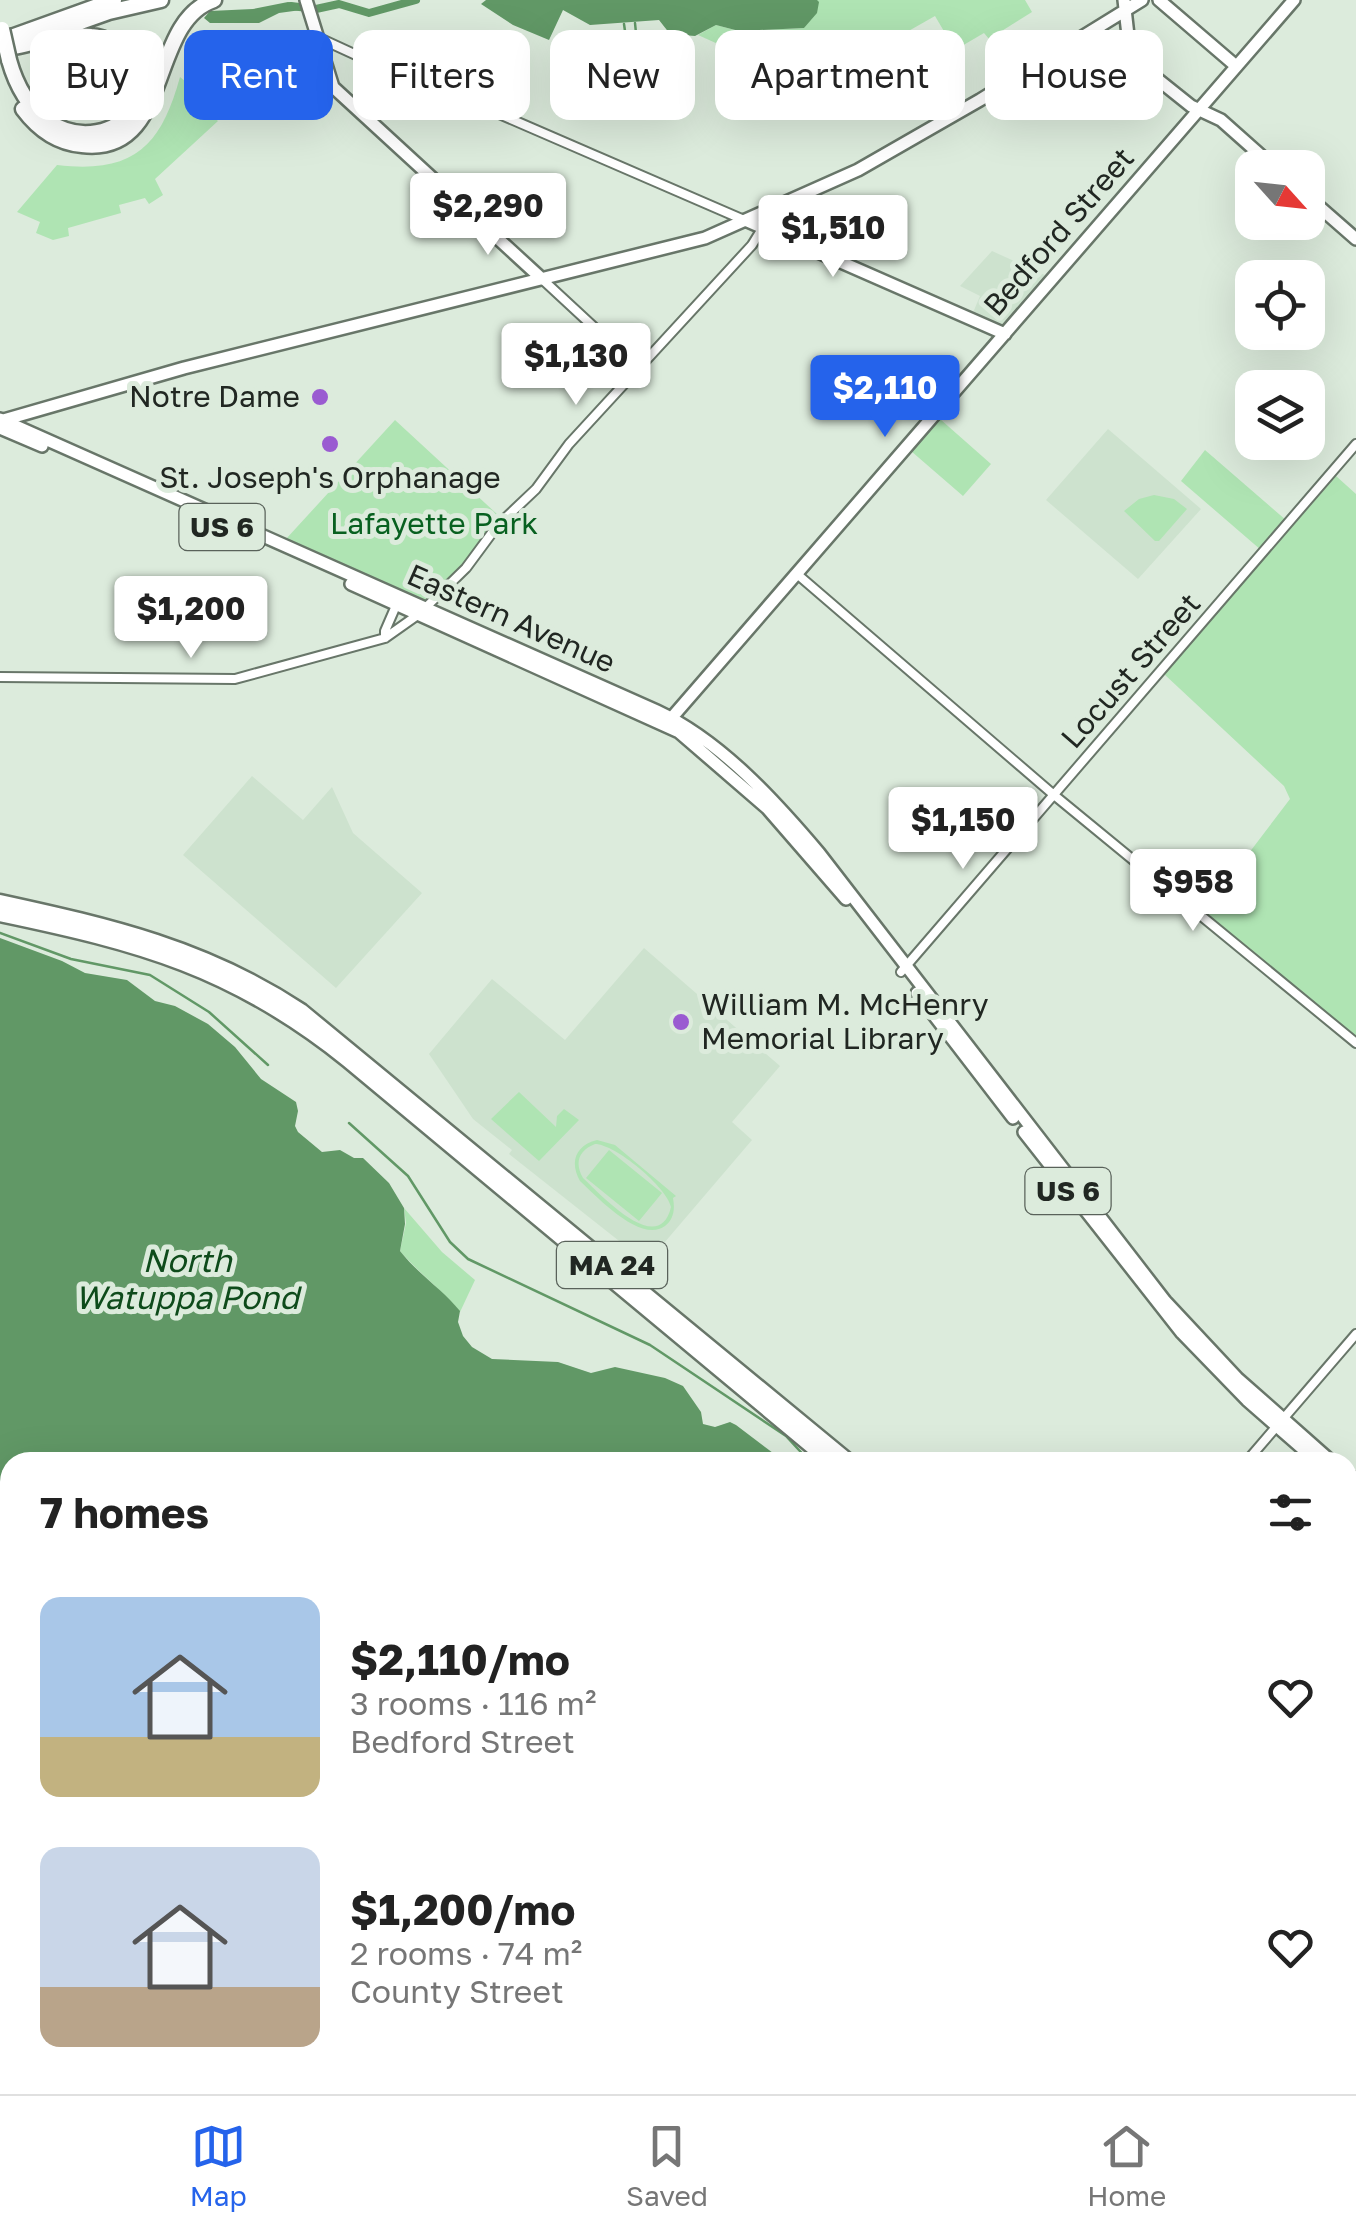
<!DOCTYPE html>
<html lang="en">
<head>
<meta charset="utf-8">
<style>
  :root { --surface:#fff; --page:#f2f2f2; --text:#222; --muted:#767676; --line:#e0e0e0; --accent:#2563eb }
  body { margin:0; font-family:"Golos Text",sans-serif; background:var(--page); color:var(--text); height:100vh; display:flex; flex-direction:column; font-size:38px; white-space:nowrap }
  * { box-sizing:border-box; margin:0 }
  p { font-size:32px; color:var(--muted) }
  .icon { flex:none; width:55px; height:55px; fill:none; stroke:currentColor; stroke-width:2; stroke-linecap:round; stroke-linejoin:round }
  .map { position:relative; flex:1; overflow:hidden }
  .sheet { position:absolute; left:0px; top:1452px; width:1358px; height:642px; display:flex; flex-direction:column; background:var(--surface); border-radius:30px 30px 0 0; box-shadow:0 10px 40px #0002 }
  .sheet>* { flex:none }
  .hud { position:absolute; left:30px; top:30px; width:1298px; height:90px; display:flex; gap:20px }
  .needle { width:65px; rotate:117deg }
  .fabs { position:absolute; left:1235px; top:150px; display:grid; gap:20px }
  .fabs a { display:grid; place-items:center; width:90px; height:90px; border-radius:20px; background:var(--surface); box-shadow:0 10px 40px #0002; font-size:50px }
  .price { position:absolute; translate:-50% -85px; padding:0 22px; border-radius:10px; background:#fff; color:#222; font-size:32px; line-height:65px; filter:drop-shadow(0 2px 5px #0008) }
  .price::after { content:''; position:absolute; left:50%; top:60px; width:30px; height:22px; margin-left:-15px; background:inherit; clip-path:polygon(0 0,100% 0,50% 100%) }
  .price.selected { background:var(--accent); color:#fff }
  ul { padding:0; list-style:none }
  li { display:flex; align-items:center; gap:30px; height:250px; padding:0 40px }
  li span { display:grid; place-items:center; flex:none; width:280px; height:200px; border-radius:20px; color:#555 }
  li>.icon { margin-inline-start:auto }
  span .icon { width:120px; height:120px; fill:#fffc; stroke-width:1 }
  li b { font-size:42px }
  h2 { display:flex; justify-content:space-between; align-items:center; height:120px; padding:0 40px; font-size:42px }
  .tag { padding:0 35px; border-radius:20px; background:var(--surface); box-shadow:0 10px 40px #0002; font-size:35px; line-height:90px }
  .tag.selected { background:var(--accent); color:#fff }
  .dock { display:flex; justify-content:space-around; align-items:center; height:140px; border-top:2px solid var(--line); background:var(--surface); font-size:28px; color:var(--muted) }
  .dock a { display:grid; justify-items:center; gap:5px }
  .dock .selected { color:var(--accent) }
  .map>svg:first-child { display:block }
  .built { fill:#cde2ce }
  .green { fill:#afe4b3; fill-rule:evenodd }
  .water { fill:#619866 }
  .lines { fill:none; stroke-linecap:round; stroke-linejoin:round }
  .stream { stroke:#619866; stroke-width:2.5 }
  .river { stroke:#619866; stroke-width:8 }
  .minor-casing { stroke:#687669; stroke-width:12 }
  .major-casing { stroke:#687669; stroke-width:16 }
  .highway-casing { stroke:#687669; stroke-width:19 }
  .minor { stroke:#fff; stroke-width:8 }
  .major { stroke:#fff; stroke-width:11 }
  .highway { stroke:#fff; stroke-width:14 }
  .highway-bridge-casing { stroke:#687669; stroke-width:19; stroke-linecap:butt }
  .highway-bridge { stroke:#fff; stroke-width:14 }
  .poi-dot { fill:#9a5bd1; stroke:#dcebdc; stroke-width:4 }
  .labels { text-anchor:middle; stroke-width:10; stroke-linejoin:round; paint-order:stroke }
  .shield { fill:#dcebdc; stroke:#59625a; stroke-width:2.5 }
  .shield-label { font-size:28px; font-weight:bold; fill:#212722 }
  .street-label { font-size:30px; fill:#212722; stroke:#dcebdc }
  .poi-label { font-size:30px; fill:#212722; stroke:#dcebdc; text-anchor:end }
  .park-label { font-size:30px; fill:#086020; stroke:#dcebdc }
  .water-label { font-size:32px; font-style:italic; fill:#0e4b1b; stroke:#dcebdc }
</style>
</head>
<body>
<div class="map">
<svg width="1356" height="2094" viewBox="0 0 1356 2094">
  <rect width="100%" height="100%" fill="#dcebdc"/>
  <!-- built -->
  <path class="built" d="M992,251L1047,276L1002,327L972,315L980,296L960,286Z
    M1108,429L1201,509L1138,579L1046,500Z
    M252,776L303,820L332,787L353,833L422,893L336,988L183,855Z
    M644,948L780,1066L732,1122L752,1140L647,1263L509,1154L512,1150L473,1119L429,1054L492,979L565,1040Z"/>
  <!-- green -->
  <path class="green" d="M817,0H1025L1032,12L989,39L984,33L955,50L935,16L875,50L896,87L860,108L698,35L716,25L739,31L804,28Z
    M180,77L209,101L210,114L218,121L155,179L163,195L149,204L145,198L119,205L121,213L68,228L69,236L53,240L36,233L40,222L17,212L57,165C134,174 161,146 180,77Z
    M940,419L991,464L963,496L911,451Z
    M395,420L498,515L466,563L424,601L286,539Z
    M1205,450L1287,521L1261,550L1181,481Z
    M1336,476L1356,494V1036L1204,912L1290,799L1284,786L1164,674Z
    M1154,495L1174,499L1187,509L1159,541H1155L1124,511L1139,499Z
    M519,1092L556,1127L557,1116L564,1109L579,1120L539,1161L491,1119Z
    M597,1140L615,1145L676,1196L673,1198C675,1209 674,1219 665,1226C641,1244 597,1197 580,1181C569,1162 576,1145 597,1140ZM595,1144C615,1144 667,1187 671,1207C659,1258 601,1195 583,1178C574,1163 579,1150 595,1144Z
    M609,1150L662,1193L639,1221L586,1178Z
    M404,1208L442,1252L475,1280L460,1312C441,1289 419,1273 400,1251L406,1223Z
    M1356,1581V1747L1348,1757V1586Z
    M742,2085H982V2094H743Z
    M1057,2085H1339L1343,2094H1049Z"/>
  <!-- water -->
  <path class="water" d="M486,0H817L819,2L817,13L804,28L739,31L716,25L695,36L670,34L659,20L590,25L563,10L549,40L513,25L481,4Z
    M288,2L300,4L301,10L279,13L259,23H210L204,18L210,11L253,9Z
    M0,938L62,961L85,973L127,980L155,1001L175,1006L208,1024L235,1047L261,1079L296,1102L298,1111L295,1126L298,1132L322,1152L340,1150L354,1158H363L389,1183L404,1208L405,1224L400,1251C418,1274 442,1289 460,1311L458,1322L463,1336L472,1347L492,1359L558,1362L591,1373L615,1367L665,1378L683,1386L701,1412L703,1424L715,1427L730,1422L736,1425L785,1462H10V2085H742L743,2094H0Z"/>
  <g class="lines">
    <!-- stream -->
    <path class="stream" d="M635,23L636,33H623L617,42L619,53L637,82
      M624,24L625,31
      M0,933L71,959L150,975L209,1012L268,1065
      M349,1123L408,1176L450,1242L468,1259L650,1345L786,1436L810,1462
      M1348,1633L1356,1608
      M1348,1703L1356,1704"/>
    <!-- river -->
    <path class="river" d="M291,6L316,9L339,4L369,13L416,0"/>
    <defs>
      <path id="minor" d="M317,37L443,95L490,110L744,220
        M542,279L638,368
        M797,574L1054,795L1356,1043
        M385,638V631L398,601
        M0,677L235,679L385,638L419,614L466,568L497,526L536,489L569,444L752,245L775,208
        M901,972L1356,444
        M1246,1462L1356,1334
        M1343,2085L1346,2094"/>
      <path id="major" d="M306,0L333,87L542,279
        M1124,0L1130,53
        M1159,0L1236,66
        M1096,30L1191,106L1221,120L1275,168
        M1308,197L1356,239
        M745,220L1005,334
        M0,419L657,711C721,741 775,801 819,853L1165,1301L1237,1378L1332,1462
        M0,421L184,368L705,238L858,170L980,100L1142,0
        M0,428L42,446
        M196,515L234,532
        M351,584L679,732L767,808L846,899
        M668,722L1294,0
        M917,993L1013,1118
        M1024,1132L1182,1333L1247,1400L1318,1462
        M1348,1475L1356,1480
        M1348,1489L1356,1511"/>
      <path id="highway" d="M47,34L109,12L161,0
        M0,41L114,0
        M9,60C42,179 170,133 129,61C121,47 107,37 91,36C66,33 38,42 14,47
        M23,109C38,129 57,143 82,145C173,156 147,22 214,0
        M0,902C110,926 206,948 301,1011L849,1462
        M0,914C139,943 234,968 348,1060L831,1462
        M1348,1768L1356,1759
        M1348,1842L1356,1847
        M1348,1855L1356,1861"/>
    </defs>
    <!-- minor casing -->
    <use href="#minor" class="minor-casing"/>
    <!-- major casing -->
    <use href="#major" class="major-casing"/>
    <!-- highway casing -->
    <use href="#highway" class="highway-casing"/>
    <!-- minor -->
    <use href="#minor" class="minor"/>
    <!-- major -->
    <use href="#major" class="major"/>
    <!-- highway -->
    <use href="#highway" class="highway"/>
    <defs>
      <path id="highway-bridge" d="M2,29L9,60"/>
    </defs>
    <!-- highway-bridge casing -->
    <use href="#highway-bridge" class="highway-bridge-casing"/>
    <!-- highway-bridge -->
    <use href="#highway-bridge" class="highway-bridge"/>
  </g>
  <!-- markers -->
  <g class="poi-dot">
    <circle cx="320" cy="397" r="10"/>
    <circle cx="330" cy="444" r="10"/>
    <circle cx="681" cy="1022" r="10"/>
  </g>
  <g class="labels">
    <!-- shield labels -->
    <g class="shield">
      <rect x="179.5" y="504" width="85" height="46" rx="8"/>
      <rect x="1025.5" y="1168" width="85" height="46" rx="8"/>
      <rect x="557" y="1242" width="110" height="46" rx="8"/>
    </g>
    <g class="shield-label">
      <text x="222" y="537">US 6</text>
      <text x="1068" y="1201">US 6</text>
      <text x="612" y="1275">MA 24</text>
    </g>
    <!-- street labels -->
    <g class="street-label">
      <text transform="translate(1059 232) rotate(-49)" y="10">Bedford Street</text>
      <text transform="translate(511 619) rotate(24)" y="10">Eastern Avenue</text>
      <text transform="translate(1131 671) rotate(-49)" y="10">Locust Street</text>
    </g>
    <!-- poi labels -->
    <g class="poi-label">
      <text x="300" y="407">Notre Dame</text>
      <text x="330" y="488" text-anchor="middle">St. Joseph's Orphanage</text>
      <text x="701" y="1015" text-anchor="start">William M. McHenry<tspan x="701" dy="34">Memorial Library</tspan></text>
    </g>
    <!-- park labels -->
    <g class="park-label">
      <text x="434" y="534">Lafayette Park</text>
    </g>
    <!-- water labels -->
    <g class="water-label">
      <text x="187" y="1272">North<tspan x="187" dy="37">Watuppa Pond</tspan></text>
    </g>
  </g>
</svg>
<div class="fabs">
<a><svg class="needle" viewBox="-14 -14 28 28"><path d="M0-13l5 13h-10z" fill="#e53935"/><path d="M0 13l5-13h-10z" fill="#767676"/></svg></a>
<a><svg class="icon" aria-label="locate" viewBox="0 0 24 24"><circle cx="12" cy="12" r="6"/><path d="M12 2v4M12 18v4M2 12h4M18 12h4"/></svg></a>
<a><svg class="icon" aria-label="layers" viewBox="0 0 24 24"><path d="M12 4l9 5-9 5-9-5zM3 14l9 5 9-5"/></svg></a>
</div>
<b class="price" style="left:488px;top:258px">$2,290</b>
<b class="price" style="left:833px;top:280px">$1,510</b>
<b class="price" style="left:576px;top:408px">$1,130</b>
<b class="price selected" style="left:885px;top:440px">$2,110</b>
<b class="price" style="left:191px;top:661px">$1,200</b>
<b class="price" style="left:963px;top:872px">$1,150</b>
<b class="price" style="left:1193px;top:934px">$958</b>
<div class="hud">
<a class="tag">Buy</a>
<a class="tag selected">Rent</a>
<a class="tag">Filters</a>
<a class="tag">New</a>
<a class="tag">Apartment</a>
<a class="tag">House</a>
</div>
<section class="sheet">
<h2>7 homes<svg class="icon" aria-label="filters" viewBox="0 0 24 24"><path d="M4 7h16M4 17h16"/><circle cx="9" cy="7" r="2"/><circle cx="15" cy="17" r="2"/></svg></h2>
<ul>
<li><span style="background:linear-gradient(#a9c7e8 70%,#c2b280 0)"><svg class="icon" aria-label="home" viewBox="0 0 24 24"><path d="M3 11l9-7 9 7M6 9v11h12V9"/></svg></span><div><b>$2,110/mo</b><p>3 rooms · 116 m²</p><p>Bedford Street</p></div><svg class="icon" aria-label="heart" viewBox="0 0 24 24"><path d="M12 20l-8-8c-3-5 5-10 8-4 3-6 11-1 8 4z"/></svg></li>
<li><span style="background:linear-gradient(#c9d6e8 70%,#b9a48a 0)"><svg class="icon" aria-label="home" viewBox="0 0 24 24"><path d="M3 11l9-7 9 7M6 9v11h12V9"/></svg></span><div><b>$1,200/mo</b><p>2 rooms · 74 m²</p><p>County Street</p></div><svg class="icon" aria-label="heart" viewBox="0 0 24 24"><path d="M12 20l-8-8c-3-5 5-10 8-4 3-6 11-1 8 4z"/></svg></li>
</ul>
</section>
</div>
<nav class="dock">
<a class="selected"><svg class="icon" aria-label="map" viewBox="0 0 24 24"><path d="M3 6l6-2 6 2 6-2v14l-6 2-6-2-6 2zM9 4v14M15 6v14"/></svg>Map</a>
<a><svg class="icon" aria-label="saved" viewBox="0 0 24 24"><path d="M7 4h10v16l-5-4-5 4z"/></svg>Saved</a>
<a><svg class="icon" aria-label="home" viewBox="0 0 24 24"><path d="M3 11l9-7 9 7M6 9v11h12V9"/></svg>Home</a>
</nav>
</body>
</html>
